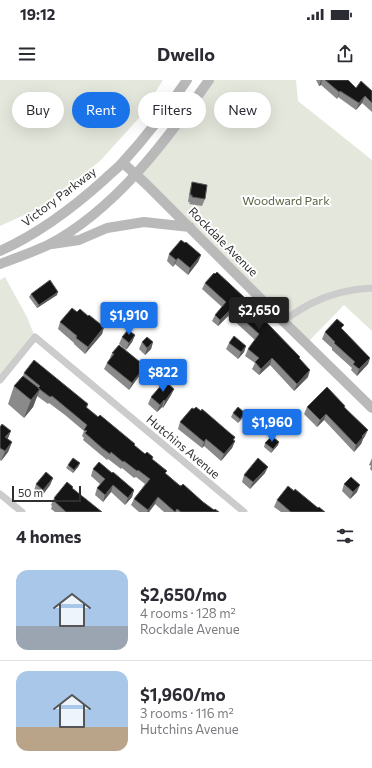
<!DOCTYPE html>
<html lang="en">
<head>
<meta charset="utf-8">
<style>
  :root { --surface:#fff; --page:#f2f2f3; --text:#2b2b33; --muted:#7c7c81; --line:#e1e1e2; --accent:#1a73e8 }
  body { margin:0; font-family:Commissioner,sans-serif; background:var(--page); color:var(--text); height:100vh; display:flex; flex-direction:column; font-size:15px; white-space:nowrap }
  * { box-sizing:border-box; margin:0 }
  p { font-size:13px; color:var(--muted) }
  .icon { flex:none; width:22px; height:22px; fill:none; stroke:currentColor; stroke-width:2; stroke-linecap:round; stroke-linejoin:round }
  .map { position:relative; height:432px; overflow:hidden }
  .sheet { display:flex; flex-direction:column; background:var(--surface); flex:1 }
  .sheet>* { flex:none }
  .hud { position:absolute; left:12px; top:12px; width:348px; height:36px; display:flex; gap:8px }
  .scale { position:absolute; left:12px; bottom:10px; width:69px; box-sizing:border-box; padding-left:4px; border:2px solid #2f2f2f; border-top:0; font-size:11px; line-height:14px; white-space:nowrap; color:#2f2f2f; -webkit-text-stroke:3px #fff; paint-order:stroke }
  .price { position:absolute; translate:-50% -34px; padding:0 9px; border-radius:4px; background:var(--accent); color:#fff; font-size:13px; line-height:26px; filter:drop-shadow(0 1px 2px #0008) }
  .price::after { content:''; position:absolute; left:50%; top:24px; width:12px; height:9px; margin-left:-6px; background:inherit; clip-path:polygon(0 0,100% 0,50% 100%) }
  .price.selected { background:#222; color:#fff }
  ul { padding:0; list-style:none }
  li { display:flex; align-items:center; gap:12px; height:100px; padding:0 16px }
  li+li { border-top:1px solid var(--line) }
  li span { display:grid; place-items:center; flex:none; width:112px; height:80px; border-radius:12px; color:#555 }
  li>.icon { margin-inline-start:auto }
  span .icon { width:48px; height:48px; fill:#fffc; stroke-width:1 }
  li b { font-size:17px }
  h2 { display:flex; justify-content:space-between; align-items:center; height:48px; padding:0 16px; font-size:17px }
  .pill { padding:0 14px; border-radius:18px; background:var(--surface); box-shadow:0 4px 16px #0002; font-size:14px; line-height:36px }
  .pill.selected { background:var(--accent); color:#fff }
  .status { display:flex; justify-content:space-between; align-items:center; height:28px; padding:0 20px; background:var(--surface); direction:ltr }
  .status svg { height:11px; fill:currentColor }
  header { display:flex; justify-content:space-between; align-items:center; height:52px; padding:0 16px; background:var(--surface); font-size:18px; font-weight:700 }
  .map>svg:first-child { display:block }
  .green { fill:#e4e7dc }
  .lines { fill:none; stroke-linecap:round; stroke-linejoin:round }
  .street { stroke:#ccc; stroke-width:7 }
  .secondary { stroke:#b9b9b9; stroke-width:10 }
  .wall { fill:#8a8a8a }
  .shaded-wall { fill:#5c5c5c }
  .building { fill:#161616; stroke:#5c5c5c }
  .labels { text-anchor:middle; stroke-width:4; stroke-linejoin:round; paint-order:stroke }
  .street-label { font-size:12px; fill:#2f2f2f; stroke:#fff }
  .park-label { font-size:12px; fill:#586542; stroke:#fff }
</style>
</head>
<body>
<div class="status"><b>19:12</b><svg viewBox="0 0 49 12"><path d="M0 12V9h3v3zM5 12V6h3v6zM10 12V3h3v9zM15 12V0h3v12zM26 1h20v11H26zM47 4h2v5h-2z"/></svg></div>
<header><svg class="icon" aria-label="menu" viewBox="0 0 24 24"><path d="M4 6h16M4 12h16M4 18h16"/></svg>Dwello<svg class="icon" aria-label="share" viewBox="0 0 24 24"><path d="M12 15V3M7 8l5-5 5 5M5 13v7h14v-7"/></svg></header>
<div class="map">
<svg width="372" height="432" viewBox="0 0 372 432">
  <rect width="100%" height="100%" fill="#fff"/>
  <!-- green -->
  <path class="green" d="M0,0H163L139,38L100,81L42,127L0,146Z
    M209,0H296L298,21L372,80V251L344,225L306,264L136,94Z
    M5,197L27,237L35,257L0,300V200Z"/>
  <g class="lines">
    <!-- street -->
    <path class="street" d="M283,241C292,235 302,228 312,223C330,214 351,209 372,208
      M0,300L35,257L244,432
      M0,414L22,432"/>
    <!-- secondary -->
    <path class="secondary" d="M123,83L145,103L283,241L372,328
      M52,164L79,160L107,148L144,142L190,147
      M0,171C38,154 74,127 105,99C111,93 118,88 123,82C146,57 168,28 187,0
      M0,184C16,178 33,172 48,165C115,130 166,61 209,0"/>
  </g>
  <!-- wall -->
  <path class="wall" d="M316,0H348L356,8L372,11V32L362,23L356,30L338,17L337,19L321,5L319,6Z
    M192,102L205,119L202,126L189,124L190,122H188L190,109Z
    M169,174L201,175L198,182L188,195L175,184L173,187L167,181Z
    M205,203L257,231L268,242L267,243L299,279L308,297L294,311L270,285L259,295L252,289L255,283L245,276L248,269L255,260L232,239H230L228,236L218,246L212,241L215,235L222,227L202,209Z
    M31,214L57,215L37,228L29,217Z
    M77,232L88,236L104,247L102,254L85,274L74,264V263L58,249L60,242Z
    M342,249L370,278L368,284L357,296L351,290L352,288L332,270V268L322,259L325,252Z
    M135,255L132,262L126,270L119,264L122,257Z
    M142,262H153L151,269L145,275L139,269Z
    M229,263L246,266L244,272L238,279L226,269Z
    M112,273L142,292L129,310L104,289L107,283L109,280Z
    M24,293L88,324L87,328L135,364L134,365L145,374L152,379L166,394L179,405L214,430L219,432H164L155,424L149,432H139L131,425L134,419L145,404L136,397L134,398L122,388L121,389L108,379L107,380L83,360L84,358L82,356L84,351L65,335L49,323L48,324L37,316L33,327L24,338L8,324L14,306L23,296Z
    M174,309L171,315L163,328L162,327L157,332L148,324L151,317Z
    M307,327H345L365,356L363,359L361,364L354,372L324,340L317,347L304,334Z
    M194,329L235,357L234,360L235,361L232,368L221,381L204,366L202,368L178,349L180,342Z
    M233,333H245L244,336L238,343L231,337Z
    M0,347L7,359L12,362L8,372L1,381L0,380Z
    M265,363L278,365L271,373L264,367Z
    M372,378V391L370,389L371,386L369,385Z
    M80,383L78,387L73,393L66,388L68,385Z
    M93,389L112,393L134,410L132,417L125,425L111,412L103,422L95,415L97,408L100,404L91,396Z
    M265,393L250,409L242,402L244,395Z
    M53,398L50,405L41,417L34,411L36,404Z
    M344,404L357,412L350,419L342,411Z
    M73,407V409L102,432H55L51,429L52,426L51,425L54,418Z
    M294,411L318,428L325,432H281L274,427L277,420Z"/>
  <!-- shaded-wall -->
  <path class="shaded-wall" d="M321,0H322L321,5L319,6Z
    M340,11L338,17L337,19L339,12Z
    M365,16L362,23L356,30L359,23Z
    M201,175L198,182L188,195L190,188Z
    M178,178L175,184L173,187L176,180Z
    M58,212L57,215L37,228L39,225Z
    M230,230L228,236L218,246L220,240Z
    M233,232H235L232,239H230Z
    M104,247L102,254L85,274L88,267Z
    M135,255L132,262L126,270L129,263Z
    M153,262L151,269L145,275L147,268Z
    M246,266L244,272L238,279L241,272Z
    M272,278L270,285L259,295L261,289Z
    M370,278L368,284L357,296L359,289Z
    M145,286L142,292L129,310L132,303Z
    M310,290L308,297L294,311L297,304Z
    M40,309L33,327L24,338L31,320Z
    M174,309L171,315L163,328L165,321Z
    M164,320L162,327L157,332L160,325Z
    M245,333L244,336L238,343L240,339Z
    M326,334L324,340L317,347L320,340Z
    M368,350L365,356L363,359L361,364L354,372L356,365L362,356Z
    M11,351L7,361L5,357Z
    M235,357L232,364L235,361L232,368L221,381L224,374Z
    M206,359L204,366L202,368L204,362Z
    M12,362L8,372L1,381L5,371Z
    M279,362L278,365L271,373L273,369Z
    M80,383L78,387L73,393L74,390Z
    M268,387L265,393L250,409L253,402Z
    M53,398L50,405L41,417L43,410Z
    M113,405L111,412L103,422L105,415Z
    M360,405L357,412L350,419L353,412Z
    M134,410L132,417L125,425L128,418Z
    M158,417L155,424L149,432H147L148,430Z"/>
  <!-- building -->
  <path class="building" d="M325,0H348L356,8L361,1L372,11V23L365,16L359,23L340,11L339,12Z
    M192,102L207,105L205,119L192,117V115H190Z
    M181,160L185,163L186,162L201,175L190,188L178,178L176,180L169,174Z
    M217,192L258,230L257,231L268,242L267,243L300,277L299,278L310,290L297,304L272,278L261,289L255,282L259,278L248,269L259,254L235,232H233L230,230L220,240L215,235L226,222L205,203L214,193L215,194Z
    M50,200L58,212L39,225L31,214Z
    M72,228L77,232L80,229L88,236L89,235L104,247L88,267L76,258L77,256L60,242Z
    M337,239L344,245L341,248L370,278L359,289L353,284L355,282L334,263L335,262L325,252Z
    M128,250L135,255L129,263L122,257Z
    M234,256L246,266L241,272L229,263Z
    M147,257L153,262L147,268L142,262Z
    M119,265L145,286L132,303L107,283L114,274L112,273Z
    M34,280L88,324L86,327L98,337L100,335L135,364L134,365L145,374L147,372L153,377L152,379L167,391L165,393L179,405L181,406L183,404L203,422L214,430L215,429L219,432H181L177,429L175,432L158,417L148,430L134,419L150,399L138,390L137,391L124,381L123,382L111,372L110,374L102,368L85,353L87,351L84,350L87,345L52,316L50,317L38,308L40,306L24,293Z
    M23,296L40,309L31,320L14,306Z
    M165,301L174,309L165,321L164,320L160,325L151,317Z
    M327,307L345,326L344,327L368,350L362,356L363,357L356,365L326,334L320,340L307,327Z
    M196,327L201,331L202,329L231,354L235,357L233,360L235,361L224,374L206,359L204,362L180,342L192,328L194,329Z
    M238,327L245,333L240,339L233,333Z
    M2,344L11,351L5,357L12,362L5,371L0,368V347Z
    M272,356L279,362L273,369L265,363Z
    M73,378L80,383L74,390L68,385Z
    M258,378L268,387L253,402L244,395Z
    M99,382L112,393L113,392L134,410L128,418L113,405L105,415L97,408L105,399L93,389Z
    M46,392L53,398L43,410L36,404Z
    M351,397L360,405L353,412L344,404Z
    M67,402L73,407L72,408L102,432H66L54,421L55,419L54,418Z
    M288,406L294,411L295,409L318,428L319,427L325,432H291L277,420Z"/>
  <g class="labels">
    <!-- street labels -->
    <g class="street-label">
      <text transform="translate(59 117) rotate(-37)" y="4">Victory Parkway</text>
      <text transform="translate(223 162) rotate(45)" y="4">Rockdale Avenue</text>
      <text transform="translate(183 367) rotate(40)" y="4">Hutchins Avenue</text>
    </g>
    <!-- park labels -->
    <g class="park-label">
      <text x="286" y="125">Woodward Park</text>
    </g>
  </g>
</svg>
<div class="scale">50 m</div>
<b class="price selected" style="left:259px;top:251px">$2,650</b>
<b class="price" style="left:129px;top:256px">$1,910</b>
<b class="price" style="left:163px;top:313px">$822</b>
<b class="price" style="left:272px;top:363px">$1,960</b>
<div class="hud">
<a class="pill">Buy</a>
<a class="pill selected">Rent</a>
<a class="pill">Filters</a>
<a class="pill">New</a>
</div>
</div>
<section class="sheet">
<h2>4 homes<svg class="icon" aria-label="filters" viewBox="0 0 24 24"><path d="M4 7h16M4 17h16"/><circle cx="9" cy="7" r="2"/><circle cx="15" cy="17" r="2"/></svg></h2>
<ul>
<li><span style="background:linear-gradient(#a9c7e8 70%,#9aa5b1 0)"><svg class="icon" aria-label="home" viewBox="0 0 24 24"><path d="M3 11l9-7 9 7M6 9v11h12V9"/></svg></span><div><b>$2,650/mo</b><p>4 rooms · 128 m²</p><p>Rockdale Avenue</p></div></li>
<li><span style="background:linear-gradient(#a9c7e8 70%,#b9a48a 0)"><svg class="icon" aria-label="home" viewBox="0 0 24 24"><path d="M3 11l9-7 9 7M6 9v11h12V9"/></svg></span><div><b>$1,960/mo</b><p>3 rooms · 116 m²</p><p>Hutchins Avenue</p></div></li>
</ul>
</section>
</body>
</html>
